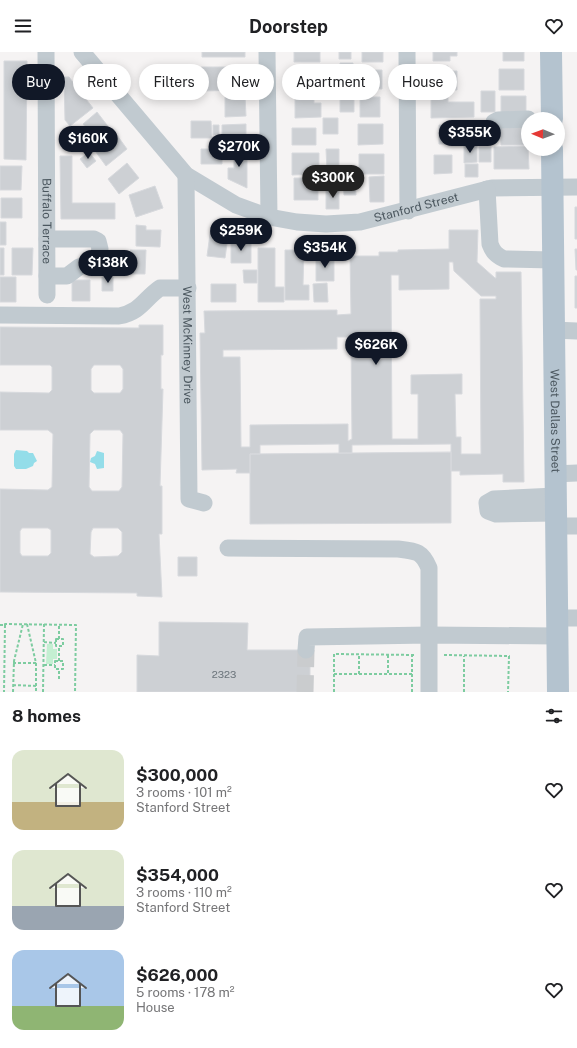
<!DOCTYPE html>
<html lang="en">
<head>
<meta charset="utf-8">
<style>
  :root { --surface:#fff; --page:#f2f2f2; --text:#202124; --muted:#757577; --accent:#111827 }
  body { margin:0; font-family:"Public Sans",sans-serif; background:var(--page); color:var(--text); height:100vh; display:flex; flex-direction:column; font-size:15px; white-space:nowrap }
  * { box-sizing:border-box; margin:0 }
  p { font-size:13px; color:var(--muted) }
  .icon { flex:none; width:22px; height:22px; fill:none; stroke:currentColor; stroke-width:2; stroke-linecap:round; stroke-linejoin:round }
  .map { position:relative; height:640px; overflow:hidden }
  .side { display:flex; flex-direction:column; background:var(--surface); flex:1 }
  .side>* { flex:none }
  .guide { position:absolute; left:12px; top:12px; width:553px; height:36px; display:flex; gap:8px }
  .needle { width:26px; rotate:271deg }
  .tools { position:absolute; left:521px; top:60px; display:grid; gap:8px }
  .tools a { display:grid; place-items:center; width:44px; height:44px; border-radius:50%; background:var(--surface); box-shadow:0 2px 10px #0003; font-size:20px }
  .price { position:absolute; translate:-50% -34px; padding:0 9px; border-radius:14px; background:var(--accent); color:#fff; font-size:13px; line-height:26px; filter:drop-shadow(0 1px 2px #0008) }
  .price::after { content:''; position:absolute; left:50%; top:24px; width:12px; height:9px; margin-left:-6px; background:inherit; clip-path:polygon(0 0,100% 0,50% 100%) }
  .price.current { background:#222; color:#fff }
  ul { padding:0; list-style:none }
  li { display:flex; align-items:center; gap:12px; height:100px; padding:0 12px }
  li span { display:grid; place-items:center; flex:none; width:112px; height:80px; border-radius:12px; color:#555 }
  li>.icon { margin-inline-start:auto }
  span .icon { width:48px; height:48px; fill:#fffc; stroke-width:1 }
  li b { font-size:17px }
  h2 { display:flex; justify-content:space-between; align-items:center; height:48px; padding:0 12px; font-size:17px }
  .tag { padding:0 14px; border-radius:18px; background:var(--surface); box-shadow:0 2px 10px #0003; font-size:14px; line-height:36px }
  .tag.current { background:var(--accent); color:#fff }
  header { display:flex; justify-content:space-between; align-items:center; height:52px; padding:0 12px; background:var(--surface); font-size:18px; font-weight:700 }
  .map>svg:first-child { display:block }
  .green { fill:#c4efd2 }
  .water { fill:#94dde9 }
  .building { fill:#cdd0d4; stroke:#d7d9dd; fill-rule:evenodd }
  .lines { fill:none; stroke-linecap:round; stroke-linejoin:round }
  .minor-tunnel { stroke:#caccce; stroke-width:17; stroke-dasharray:17 8; stroke-linecap:butt }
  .path { stroke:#7dcca0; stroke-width:2; stroke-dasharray:3 2; stroke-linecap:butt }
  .minor { stroke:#c1cad0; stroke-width:17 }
  .major { stroke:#b4c3cf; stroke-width:22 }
  .labels { text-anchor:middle; stroke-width:3.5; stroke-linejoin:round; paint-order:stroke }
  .number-label { font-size:10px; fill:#6c757c }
  .street-label { font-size:12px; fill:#4b575f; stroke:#fff }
</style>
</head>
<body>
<header><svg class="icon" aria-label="menu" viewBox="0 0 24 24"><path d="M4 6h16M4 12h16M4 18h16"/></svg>Doorstep<svg class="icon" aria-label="heart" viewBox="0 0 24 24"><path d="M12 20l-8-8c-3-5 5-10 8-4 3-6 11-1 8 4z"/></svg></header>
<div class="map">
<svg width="577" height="640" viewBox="0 0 577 640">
  <rect width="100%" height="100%" fill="#f5f3f3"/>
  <!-- green -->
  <path class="green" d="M47,592H53V597H57V607H53V612H46Z"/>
  <!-- water -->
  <path class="water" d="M16,398L27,399L29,401H33L37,409L34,411L33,414L26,417H16L14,414V402Z
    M97,399L104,401V416L97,417L95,412L90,410L91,406L95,404Z"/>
  <!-- building -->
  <path class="building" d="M202,0H245V5H202Z
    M294,0H320V10H294Z
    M339,0H351V7H339Z
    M362,0H383V10H362Z
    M433,0H457V4H450V9H433Z
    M503,0H524V9H503Z
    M4,9H27L26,108L4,107Z
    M340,11H353V27H340Z
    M448,14V19H457V38H433V19H436V15Z
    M201,15H245V38L201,39Z
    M294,16H318V36H295Z
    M499,17H524V38H499Z
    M359,18H382V37H359Z
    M64,25H69L93,56L70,74L65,68Z
    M481,39H495V60H481Z
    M340,40H354V60H340Z
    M431,42H448V50H474V65L431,66Z
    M295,43H314V51H321V65L295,66Z
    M245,44L246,64L225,65V45Z
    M501,44H526V64L501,65Z
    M360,45H380V65H360Z
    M97,60L110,77L96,88L83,72Z
    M323,66H338V82H323Z
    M191,69H211L212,86H191Z
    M500,71H528V93H501Z
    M246,72V95H222V73Z
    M358,72H383V92L358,93Z
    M213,73H219V83H213Z
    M439,73H457V92H439Z
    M292,76H316V93H292Z
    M114,79L127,97L106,114L93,96Z
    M464,94H477V110L464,111Z
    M528,94L529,117H494V95Z
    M479,95H491V110H479Z
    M201,97H222V112H201Z
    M234,97H247V136L228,127V116H234Z
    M326,97H339V118H327Z
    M89,100L96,109L87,116L80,107Z
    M292,101H319V122L292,123Z
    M359,102H384V122H359Z
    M434,103H452V121L434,122Z
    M60,104H72V151H115V167H61Z
    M127,111L139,126L119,142L108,127Z
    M465,112H478V125H465Z
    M0,114H22L21,138H0Z
    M343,122H355L356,143H344Z
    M384,124V150H370L369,125Z
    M294,126H318V148H294Z
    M155,134L163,156L136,165L129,143Z
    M339,136V157H326V137Z
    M1,146H22V166H1Z
    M575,155H577V187H575Z
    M0,170H6V193H0Z
    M136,173L146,174V178H161L160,195L136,194Z
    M211,175L229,178L225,206L207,204Z
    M449,178H478L477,210L495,226H496V220H521L524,430H503V422L460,423V419H451V392L352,393V401H339V392L260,393V402H250V421H236L237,417L202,418L200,281H205L204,259L337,258V263L351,262L350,204H379V200H398V198L449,197ZM449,210H453L454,219L481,244H496V247H480L481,402H461V385H456L455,342H462V322L411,323V342H418V387H392L391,223H399V238L449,237ZM337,285H351L352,387L348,389V372L250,373V395H241L240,305H223V298L337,297Z
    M231,189H251V211H231Z
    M0,196H4V223H0Z
    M12,196H33L32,223H12Z
    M258,196H275V235H284V250H258Z
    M575,197H577V218H576Z
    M130,198H146L145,222H130Z
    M285,198H304L303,233H309V248H285Z
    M316,205H334V229H316Z
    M101,210H112V222H101Z
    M243,218H257V231H244Z
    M575,224H577V256H575Z
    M0,225H16V250H0Z
    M102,225H113V239H102Z
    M72,228H90V249H72Z
    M327,231L328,250H314L313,232Z
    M211,232H236V250H211Z
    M139,273H163V303H161V337H163L160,434H162V482H159L162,545L137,544V541L0,540V437L48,438L52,435L53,382L48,378H0V340L49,341L52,338V315L50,313H0V275L139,276ZM94,313H120L123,317V337L120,341H94L91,338V317ZM94,378H120L123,382L122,435L119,439H92L89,435L90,382ZM22,476H48L51,478V501L48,504H22L20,501V479ZM93,476H118L122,480V500L118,504L94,505L90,502L91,480Z
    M451,400V471L250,472V402Z
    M178,505H197V524H178Z
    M159,570L248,571L247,598H310V640H137V603L159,604Z"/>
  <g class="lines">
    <!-- minor-tunnel -->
    <path class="minor-tunnel" d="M305,640L306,598"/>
    <!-- path -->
    <path class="path" d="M27,572L36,611V640
      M0,573H5L4,640
      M5,573V572L76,573L75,640
      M56,587H63V594H56Z
      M59,587V572
      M44,590L56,591
      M388,603V622
      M444,603L509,604L508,640
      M55,609H63V617H55Z
      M59,609V594
      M13,611H36
      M44,613H55
      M334,622H412
      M359,622V603
      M59,627V617
      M13,633L36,634
      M13,640L14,609L23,572
      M43,640L44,572
      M334,640V602L415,603
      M412,640V603
      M464,640V604"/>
    <!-- minor -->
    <g class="minor">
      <path id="s1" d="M46,0L47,243"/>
      <path id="s2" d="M82,0L186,123L236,153L269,165L297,170L326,172L360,170L492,136L577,135"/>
      <path d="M267,0L269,165"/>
      <path d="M407,0L408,159"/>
      <path d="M492,84L494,70L498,68L528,67"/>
      <path id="s3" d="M186,123L189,447L204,451"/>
      <path d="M487,137L490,192C493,200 496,203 504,207L553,208"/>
      <path d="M47,187H94L98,189L100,197L97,209L79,215L67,224H47"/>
      <path d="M0,263L119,264C141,260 144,247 160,236H188"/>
      <path d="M553,278L577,279"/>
      <path d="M554,422L577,421"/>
      <path d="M555,444L494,447L487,451L488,459L496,462L555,461"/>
      <path d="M555,474H577"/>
      <path d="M228,496L398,497C416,499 422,499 429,516V640"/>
      <path d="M556,566H577"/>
      <path d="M306,598L307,585L429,583L556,584"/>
    </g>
    <!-- major -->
    <g class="major">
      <path d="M551,0L552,67"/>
      <path id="s4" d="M552,97L558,640"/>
    </g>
  </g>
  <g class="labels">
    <!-- number labels -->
    <g class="number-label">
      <text x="224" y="626">2323</text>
    </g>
    <!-- street labels -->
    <g class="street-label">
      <text dy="4" stroke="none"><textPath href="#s2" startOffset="404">Stanford Street</textPath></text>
      <text dy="4" stroke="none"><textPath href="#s1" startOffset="169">Buffalo Terrace</textPath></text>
      <text dy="4" stroke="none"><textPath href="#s3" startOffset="170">West McKinney Drive</textPath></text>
      <text dy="4" stroke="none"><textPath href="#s4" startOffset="272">West Dallas Street</textPath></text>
    </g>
  </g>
</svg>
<div class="tools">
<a><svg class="needle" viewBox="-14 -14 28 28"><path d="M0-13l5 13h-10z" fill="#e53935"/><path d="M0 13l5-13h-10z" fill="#757577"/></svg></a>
</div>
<b class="price" style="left:470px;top:102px">$355K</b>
<b class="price" style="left:88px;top:108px">$160K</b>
<b class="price" style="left:239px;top:116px">$270K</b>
<b class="price current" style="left:333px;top:147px">$300K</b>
<b class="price" style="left:241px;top:200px">$259K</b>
<b class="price" style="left:325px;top:217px">$354K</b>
<b class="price" style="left:108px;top:232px">$138K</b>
<b class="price" style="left:376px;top:314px">$626K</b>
<div class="guide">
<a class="tag current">Buy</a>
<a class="tag">Rent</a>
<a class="tag">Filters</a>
<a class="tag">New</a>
<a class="tag">Apartment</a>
<a class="tag">House</a>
</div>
</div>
<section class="side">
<h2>8 homes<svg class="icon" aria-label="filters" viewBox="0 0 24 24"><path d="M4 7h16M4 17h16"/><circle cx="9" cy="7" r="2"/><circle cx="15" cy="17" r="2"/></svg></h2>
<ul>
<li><span style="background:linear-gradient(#dfe7d0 65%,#c2b280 0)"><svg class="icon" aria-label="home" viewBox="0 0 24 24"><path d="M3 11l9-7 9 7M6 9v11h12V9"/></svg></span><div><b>$300,000</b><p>3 rooms · 101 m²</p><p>Stanford Street</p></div><svg class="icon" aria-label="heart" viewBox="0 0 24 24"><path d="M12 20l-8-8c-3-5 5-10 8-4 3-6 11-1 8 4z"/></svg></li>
<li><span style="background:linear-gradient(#dfe7d0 70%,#9aa5b1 0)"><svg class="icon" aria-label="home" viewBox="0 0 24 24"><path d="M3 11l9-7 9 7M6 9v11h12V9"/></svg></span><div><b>$354,000</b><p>3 rooms · 110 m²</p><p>Stanford Street</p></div><svg class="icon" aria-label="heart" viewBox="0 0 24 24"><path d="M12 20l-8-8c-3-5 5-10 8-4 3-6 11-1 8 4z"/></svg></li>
<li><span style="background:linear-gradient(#a9c7e8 70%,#8fb573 0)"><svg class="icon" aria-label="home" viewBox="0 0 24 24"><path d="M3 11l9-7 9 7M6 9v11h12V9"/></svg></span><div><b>$626,000</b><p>5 rooms · 178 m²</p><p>House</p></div><svg class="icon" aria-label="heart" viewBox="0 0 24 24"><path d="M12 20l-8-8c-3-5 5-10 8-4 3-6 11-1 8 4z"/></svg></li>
</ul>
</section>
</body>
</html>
